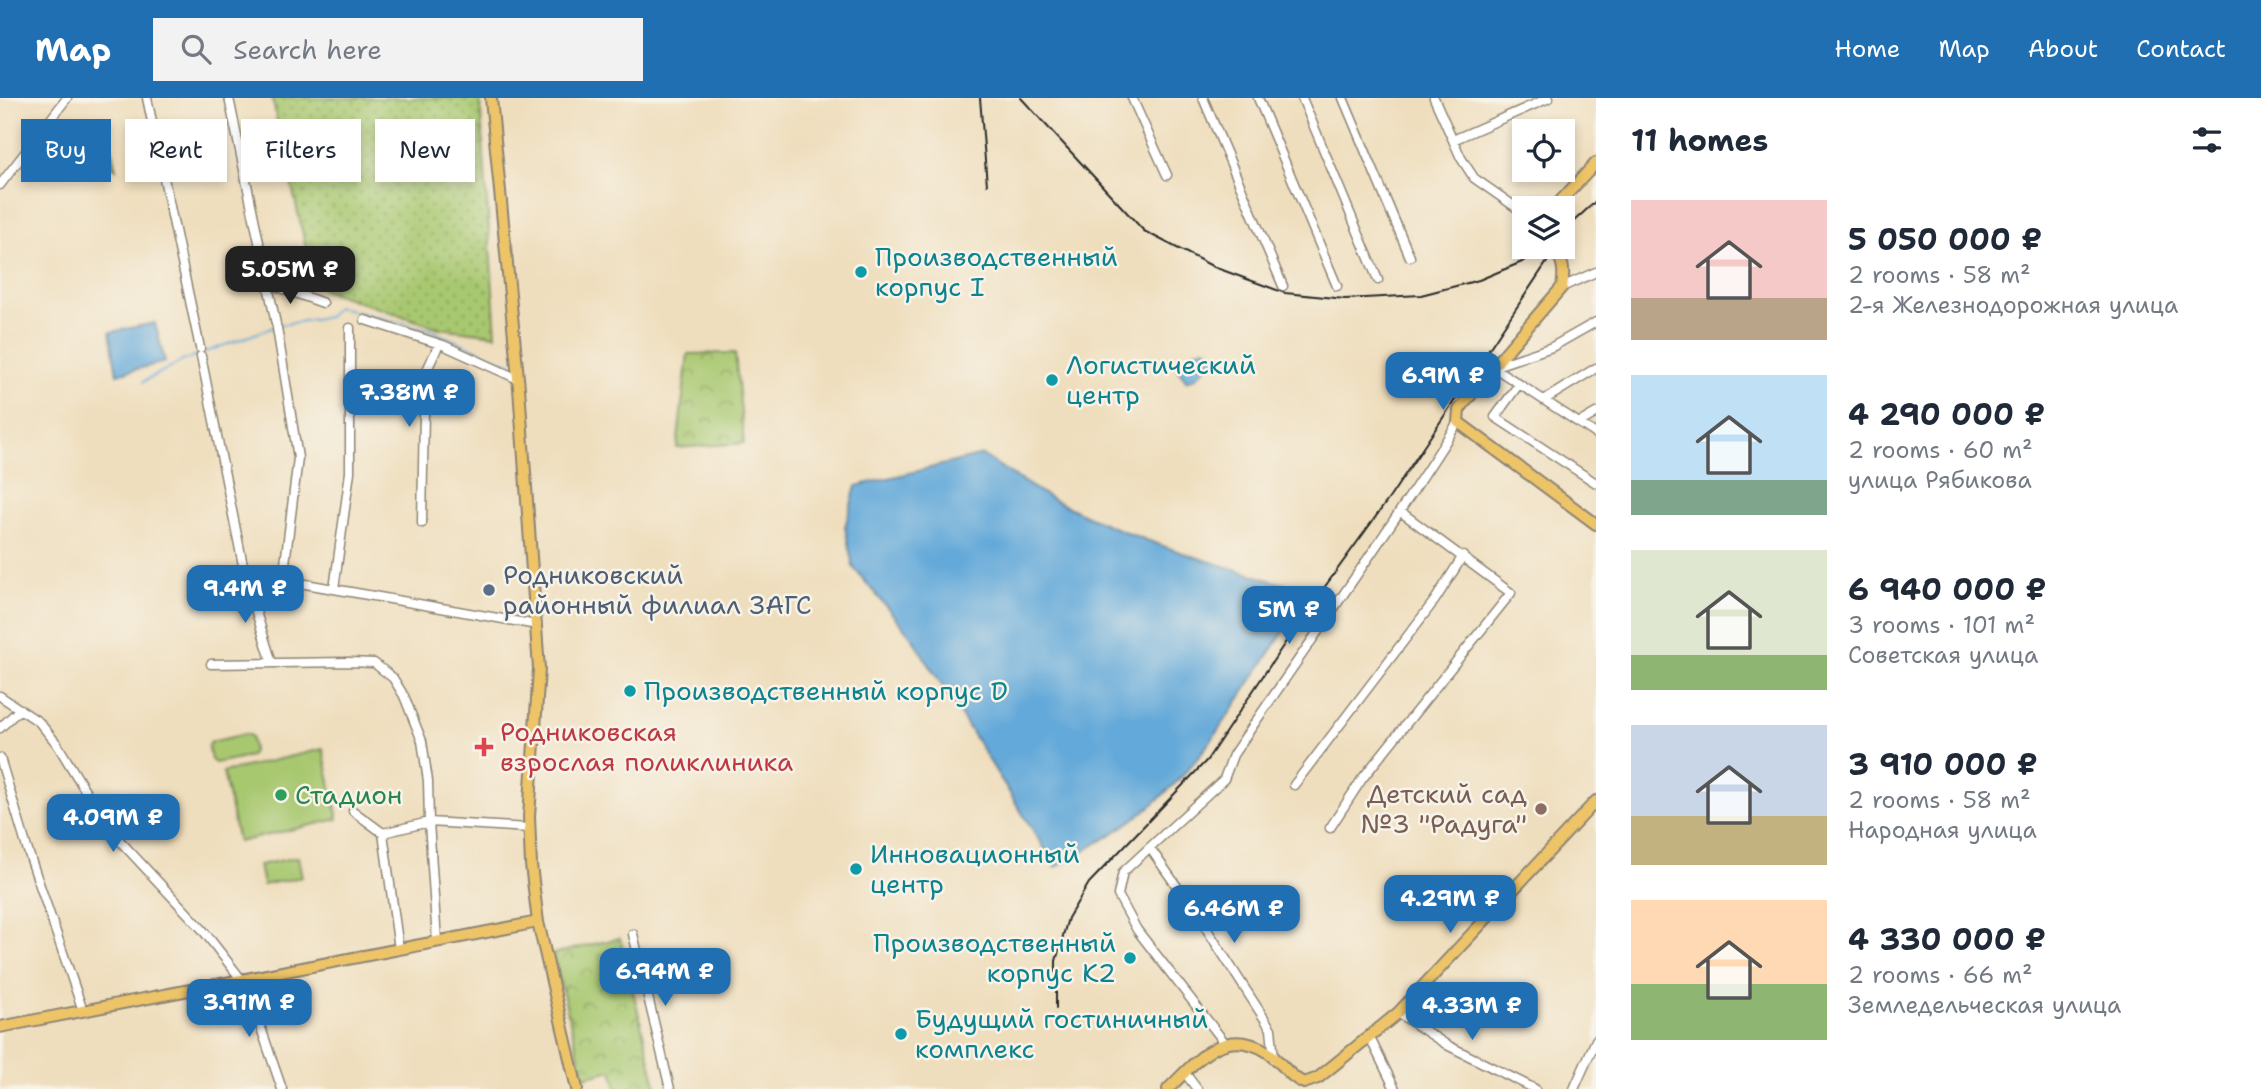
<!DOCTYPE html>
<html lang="en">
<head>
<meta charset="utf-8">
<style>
  :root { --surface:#fff; --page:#f2f2f3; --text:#1f2937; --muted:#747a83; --accent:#1f6fb2 }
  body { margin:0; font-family:"Shantell Sans",sans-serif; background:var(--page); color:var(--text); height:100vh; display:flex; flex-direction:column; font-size:26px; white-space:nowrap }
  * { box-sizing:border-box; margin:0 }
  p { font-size:23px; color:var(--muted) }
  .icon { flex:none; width:38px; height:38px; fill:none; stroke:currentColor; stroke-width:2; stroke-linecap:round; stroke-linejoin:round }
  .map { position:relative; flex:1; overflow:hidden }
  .drawer { display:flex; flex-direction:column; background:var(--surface); width:665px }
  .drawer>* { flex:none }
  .guide { position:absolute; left:21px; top:21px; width:665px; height:63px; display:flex; gap:14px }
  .fabs { position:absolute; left:1512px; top:21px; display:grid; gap:14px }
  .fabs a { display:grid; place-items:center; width:63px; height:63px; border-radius:0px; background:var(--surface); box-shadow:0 4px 10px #0003; font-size:35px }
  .price { position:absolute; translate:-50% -60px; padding:0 16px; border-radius:14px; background:var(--accent); color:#fff; font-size:23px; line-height:46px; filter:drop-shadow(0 2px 4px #0008) }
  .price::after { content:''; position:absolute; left:50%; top:42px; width:21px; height:16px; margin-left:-10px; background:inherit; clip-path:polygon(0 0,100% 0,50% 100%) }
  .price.current { background:#222; color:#fff }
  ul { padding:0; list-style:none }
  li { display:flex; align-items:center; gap:21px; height:175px; padding:0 35px }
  li span { display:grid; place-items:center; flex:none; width:196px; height:140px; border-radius:0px; color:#555 }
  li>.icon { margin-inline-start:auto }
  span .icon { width:84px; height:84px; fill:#fffc; stroke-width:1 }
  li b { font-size:30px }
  h2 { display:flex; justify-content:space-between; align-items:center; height:84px; padding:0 35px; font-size:30px }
  .chip { padding:0 24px; border-radius:0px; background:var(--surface); box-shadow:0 4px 10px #0003; font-size:24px; line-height:63px }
  .chip.current { background:var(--accent); color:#fff }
  header { display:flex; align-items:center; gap:42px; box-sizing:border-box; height:98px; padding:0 35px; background:var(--accent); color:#fff }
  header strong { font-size:33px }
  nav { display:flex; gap:38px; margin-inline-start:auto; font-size:24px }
  .search { width:490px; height:63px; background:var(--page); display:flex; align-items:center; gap:18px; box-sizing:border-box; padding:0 24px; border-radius:0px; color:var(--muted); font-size:26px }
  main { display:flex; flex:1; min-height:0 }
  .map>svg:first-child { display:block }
  .forest { fill:url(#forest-crowns); stroke:#586c46; stroke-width:2 }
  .park { fill:url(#park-crowns); stroke:#6a7a4e; stroke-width:2 }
  .garden { fill:url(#garden-dots); stroke:#6a7a4e; stroke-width:2 }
  .pitch { fill:#a8c870; stroke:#6a7a4e; stroke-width:2 }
  .water { fill:#63a9d9; stroke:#476a82; stroke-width:2 }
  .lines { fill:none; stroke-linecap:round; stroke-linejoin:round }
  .stream { stroke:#63a9d9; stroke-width:2 }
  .minor-casing { stroke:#8d8474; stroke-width:11 }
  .major-casing { stroke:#8d8474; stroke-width:14 }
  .minor { stroke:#fff; stroke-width:8 }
  .major { stroke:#eec469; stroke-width:10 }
  .rail { stroke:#2b2b2b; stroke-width:2 }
  .culture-dot { fill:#0f9aa8; stroke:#f7f3e8; stroke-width:2.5 }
  .service-dot { fill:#5c6f8a; stroke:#f7f3e8; stroke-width:2.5 }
  .health-dot { fill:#e0444e; stroke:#f7f3e8; stroke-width:2.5 }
  .leisure-dot { fill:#2e9e5b; stroke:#f7f3e8; stroke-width:2.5 }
  .education-dot { fill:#8d6e63; stroke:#f7f3e8; stroke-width:2.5 }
  .labels { text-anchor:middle; stroke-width:5; stroke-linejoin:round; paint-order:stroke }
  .culture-label { font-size:26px; fill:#0d838f; stroke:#f7f3e8; text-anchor:start }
  .service-label { font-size:26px; fill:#4e5e75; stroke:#f7f3e8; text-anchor:start }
  .health-label { font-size:26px; fill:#be3a42; stroke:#f7f3e8; text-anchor:start }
  .education-label { font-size:26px; fill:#785e54; stroke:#f7f3e8; text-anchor:end }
  .leisure-label { font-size:26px; fill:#27864d; stroke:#f7f3e8; text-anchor:start }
</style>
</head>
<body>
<header>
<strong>Map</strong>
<div class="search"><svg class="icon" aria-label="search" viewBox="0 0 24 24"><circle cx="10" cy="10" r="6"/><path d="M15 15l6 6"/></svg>Search here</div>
<nav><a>Home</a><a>Map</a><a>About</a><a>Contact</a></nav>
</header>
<main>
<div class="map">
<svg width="1596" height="991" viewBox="0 0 1596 991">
  <defs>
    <pattern id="forest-crowns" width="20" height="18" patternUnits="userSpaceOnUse" patternTransform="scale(1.75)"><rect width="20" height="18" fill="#86ac62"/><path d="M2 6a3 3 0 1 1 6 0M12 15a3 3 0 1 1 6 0" fill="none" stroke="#6e8c51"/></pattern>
    <pattern id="park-crowns" width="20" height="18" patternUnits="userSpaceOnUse" patternTransform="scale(1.75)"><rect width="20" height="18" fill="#a8c870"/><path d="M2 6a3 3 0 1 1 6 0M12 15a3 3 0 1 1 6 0" fill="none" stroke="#89a35c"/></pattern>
    <pattern id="garden-dots" width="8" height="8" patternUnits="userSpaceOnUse" patternTransform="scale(1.75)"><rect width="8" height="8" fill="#a8c870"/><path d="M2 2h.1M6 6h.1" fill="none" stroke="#89a35c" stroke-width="1.8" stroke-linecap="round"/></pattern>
  </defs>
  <rect width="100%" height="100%" fill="#f7f3e8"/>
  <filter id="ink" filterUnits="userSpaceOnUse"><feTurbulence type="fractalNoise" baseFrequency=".0143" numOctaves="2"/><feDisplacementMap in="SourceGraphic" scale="14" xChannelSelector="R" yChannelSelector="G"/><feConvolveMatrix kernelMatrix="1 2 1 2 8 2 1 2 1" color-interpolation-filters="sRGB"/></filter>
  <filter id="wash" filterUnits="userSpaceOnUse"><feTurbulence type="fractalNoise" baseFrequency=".00686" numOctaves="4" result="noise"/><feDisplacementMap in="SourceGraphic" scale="28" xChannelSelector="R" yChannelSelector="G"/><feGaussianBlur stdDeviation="1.57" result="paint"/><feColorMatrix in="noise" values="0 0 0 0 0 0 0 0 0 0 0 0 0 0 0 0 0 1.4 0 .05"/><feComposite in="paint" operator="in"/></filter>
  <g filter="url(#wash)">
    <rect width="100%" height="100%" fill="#efdebd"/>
    <!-- forest -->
    <path class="forest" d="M82,24L94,31L107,28L116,71L65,33Z"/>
    <!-- park -->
    <path class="park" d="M735,255L744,345L677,350L688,256Z
      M620,840L657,991H617L612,972L584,979L553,856Z"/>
    <!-- garden -->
    <path class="garden" d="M272,0H480L496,237L439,230L323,192L310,168Z"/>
    <!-- pitch -->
    <path class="pitch" d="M245,636L251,638L253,653L250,658L215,665L211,662L208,648L211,644Z
      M323,651L338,721L238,744L223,674Z
      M298,759L302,779L263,787L259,767Z"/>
    <!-- water -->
    <path class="water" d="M155,225L165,264L117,276L110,234Z
      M1204,250L1209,252L1214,258V262L1195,280L1187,283L1177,271L1190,255Z
      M982,357C1008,373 1033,392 1060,405C1137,444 1221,467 1303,492C1292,525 1272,552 1253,580C1226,621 1199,665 1162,698C1131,727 1093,748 1056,769L911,538L853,469L845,429L856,388Z"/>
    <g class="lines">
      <!-- stream -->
      <path class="stream" d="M279,227L328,219L337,209L427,231L511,266
        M143,284L184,262L274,229"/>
    </g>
  </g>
  <g filter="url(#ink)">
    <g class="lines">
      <defs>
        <path id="minor" d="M147,0L200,250
          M229,0L276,226
          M1132,0L1167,77
          M1203,0L1283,188
          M1258,0L1337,188
          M1302,0L1378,182
          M1343,0L1410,159
          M1434,0L1461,60L1474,80L1524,115
          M1453,42L1549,0
          M0,87L67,0
          M267,185L323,205
          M1562,189L1596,174
          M365,222L443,247L518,281
          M277,230L298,360L283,482
          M201,258L246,482L272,565
          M1493,269L1596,336
          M1493,269L1552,249L1596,224
          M1519,286L1495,319L1596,385
          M1544,302L1596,270
          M1579,325L1596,315
          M422,425L424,313L427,272L439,246
          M246,482H283L537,527
          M334,491L350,374V230
          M211,566L349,564L374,565L393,580L404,598L422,643L428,683L429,724L437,843
          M0,598L39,624L57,646L108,730L202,831L241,881L251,901L282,991
          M0,630L20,611
          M0,660L27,750L83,913
          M1294,687L1435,502L1463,458
          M353,713L383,735L399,851
          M1330,730L1362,681L1511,495L1401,414
          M383,735L429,724L529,730
          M1150,750L1206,830L1271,931L1274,961
          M633,836L670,991
          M1398,915L1447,947L1535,991
          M1369,938L1395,991
          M1225,945L1137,832L1118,797L1123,774L1224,681L1233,657C1308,546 1387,437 1458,324
          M1185,975L1197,991
          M1574,991L1596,942"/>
        <path id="major" d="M491,0L519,290L539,571L529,719L531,767L538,824L577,991
          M1554,110L1596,65
          M1554,149C1563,163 1565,173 1562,189L1493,269L1459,312L1458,324L1596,426
          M0,929L538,824
          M1168,991C1196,964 1223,927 1266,953C1281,962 1287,978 1304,985L1318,980L1398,915L1596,703"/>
      </defs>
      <!-- minor casing -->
      <use href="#minor" class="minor-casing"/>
      <!-- major casing -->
      <use href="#major" class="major-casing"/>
      <!-- minor -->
      <use href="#minor" class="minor"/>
      <!-- major -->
      <use href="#major" class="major"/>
      <!-- rail -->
      <path class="rail" d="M980,0L987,87
        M1021,0L1144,133L1214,169L1285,195L1345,201L1421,197L1479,182L1522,164L1542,149
        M1563,133L1596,103
        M1056,910V863L1068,820L1089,785L1207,662L1297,527L1390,399L1557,149"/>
    </g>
  </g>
  <!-- markers -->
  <g class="culture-dot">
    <circle cx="861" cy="174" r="7"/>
    <circle cx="1052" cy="282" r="7"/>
    <circle cx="630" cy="593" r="7"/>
    <circle cx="856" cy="771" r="7"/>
    <circle cx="1130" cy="860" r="7"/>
    <circle cx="901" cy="936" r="7"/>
  </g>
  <circle class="service-dot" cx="489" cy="492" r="7"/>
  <path class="health-dot" d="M480.5 638.5h7v7h7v7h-7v7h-7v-7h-7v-7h7z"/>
  <circle class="leisure-dot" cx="281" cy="697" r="7"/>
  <circle class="education-dot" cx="1541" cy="711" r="7"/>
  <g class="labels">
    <!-- culture labels -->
    <g class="culture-label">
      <text x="875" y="168">Производственный<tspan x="875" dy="30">корпус I</tspan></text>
      <text x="1066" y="276">Логистический<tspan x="1066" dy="30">центр</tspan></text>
      <text x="644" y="602">Производственный корпус D</text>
      <text x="870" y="765">Инновационный<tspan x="870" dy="30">центр</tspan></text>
      <text x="1116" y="854" text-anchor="end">Производственный<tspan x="1116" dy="30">корпус K2</tspan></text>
      <text x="915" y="930">Будущий гостиничный<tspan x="915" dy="30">комплекс</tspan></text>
    </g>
    <!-- service labels -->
    <g class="service-label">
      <text x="503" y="486">Родниковский<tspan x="503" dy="30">районный филиал ЗАГС</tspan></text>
    </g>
    <!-- health labels -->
    <g class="health-label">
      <text x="500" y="643">Родниковская<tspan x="500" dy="30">взрослая поликлиника</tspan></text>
    </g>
    <!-- education labels -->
    <g class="education-label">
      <text x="1527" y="705">Детский сад<tspan x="1527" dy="30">№3 "Радуга"</tspan></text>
    </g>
    <!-- leisure labels -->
    <g class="leisure-label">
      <text x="295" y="706">Стадион</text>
    </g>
  </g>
</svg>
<div class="fabs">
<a><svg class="icon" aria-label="locate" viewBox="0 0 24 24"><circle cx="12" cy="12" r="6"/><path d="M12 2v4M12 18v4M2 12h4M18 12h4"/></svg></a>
<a><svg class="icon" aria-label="layers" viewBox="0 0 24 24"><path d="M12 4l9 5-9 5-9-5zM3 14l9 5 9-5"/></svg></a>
</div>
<b class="price current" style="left:290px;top:208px">5.05M ₽</b>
<b class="price" style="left:1443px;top:314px">6.9M ₽</b>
<b class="price" style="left:409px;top:331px">7.38M ₽</b>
<b class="price" style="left:245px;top:527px">9.4M ₽</b>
<b class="price" style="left:1289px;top:548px">5M ₽</b>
<b class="price" style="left:113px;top:756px">4.09M ₽</b>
<b class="price" style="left:1450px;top:837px">4.29M ₽</b>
<b class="price" style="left:1234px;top:847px">6.46M ₽</b>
<b class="price" style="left:665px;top:910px">6.94M ₽</b>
<b class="price" style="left:249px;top:941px">3.91M ₽</b>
<b class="price" style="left:1472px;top:944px">4.33M ₽</b>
<div class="guide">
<a class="chip current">Buy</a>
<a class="chip">Rent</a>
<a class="chip">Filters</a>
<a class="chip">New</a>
</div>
</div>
<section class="drawer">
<h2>11 homes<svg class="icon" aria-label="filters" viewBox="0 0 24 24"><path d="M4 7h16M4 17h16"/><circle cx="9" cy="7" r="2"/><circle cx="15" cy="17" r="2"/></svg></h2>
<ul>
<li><span style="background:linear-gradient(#f6c9c9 70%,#b9a48a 0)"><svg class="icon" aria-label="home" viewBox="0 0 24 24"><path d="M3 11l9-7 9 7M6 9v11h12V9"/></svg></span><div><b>5 050 000 ₽</b><p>2 rooms · 58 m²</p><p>2-я Железнодорожная улица</p></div></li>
<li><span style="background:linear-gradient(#bfe0f5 75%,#7fa58c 0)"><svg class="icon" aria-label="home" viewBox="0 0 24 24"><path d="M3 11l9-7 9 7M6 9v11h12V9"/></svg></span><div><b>4 290 000 ₽</b><p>2 rooms · 60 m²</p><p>улица Рябикова</p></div></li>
<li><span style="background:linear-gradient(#dfe7d0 75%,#8fb573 0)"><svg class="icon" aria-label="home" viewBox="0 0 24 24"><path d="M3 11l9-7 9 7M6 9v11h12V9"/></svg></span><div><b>6 940 000 ₽</b><p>3 rooms · 101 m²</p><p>Советская улица</p></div></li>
<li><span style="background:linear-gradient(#c9d6e8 65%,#c2b280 0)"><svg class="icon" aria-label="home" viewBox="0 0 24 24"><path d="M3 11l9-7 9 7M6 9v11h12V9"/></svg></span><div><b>3 910 000 ₽</b><p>2 rooms · 58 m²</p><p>Народная улица</p></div></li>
<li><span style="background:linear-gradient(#ffd9b3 60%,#8fb573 0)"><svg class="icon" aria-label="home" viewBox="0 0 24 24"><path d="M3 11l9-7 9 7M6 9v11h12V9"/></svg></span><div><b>4 330 000 ₽</b><p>2 rooms · 66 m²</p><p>Земледельческая улица</p></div></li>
</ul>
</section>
</main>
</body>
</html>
